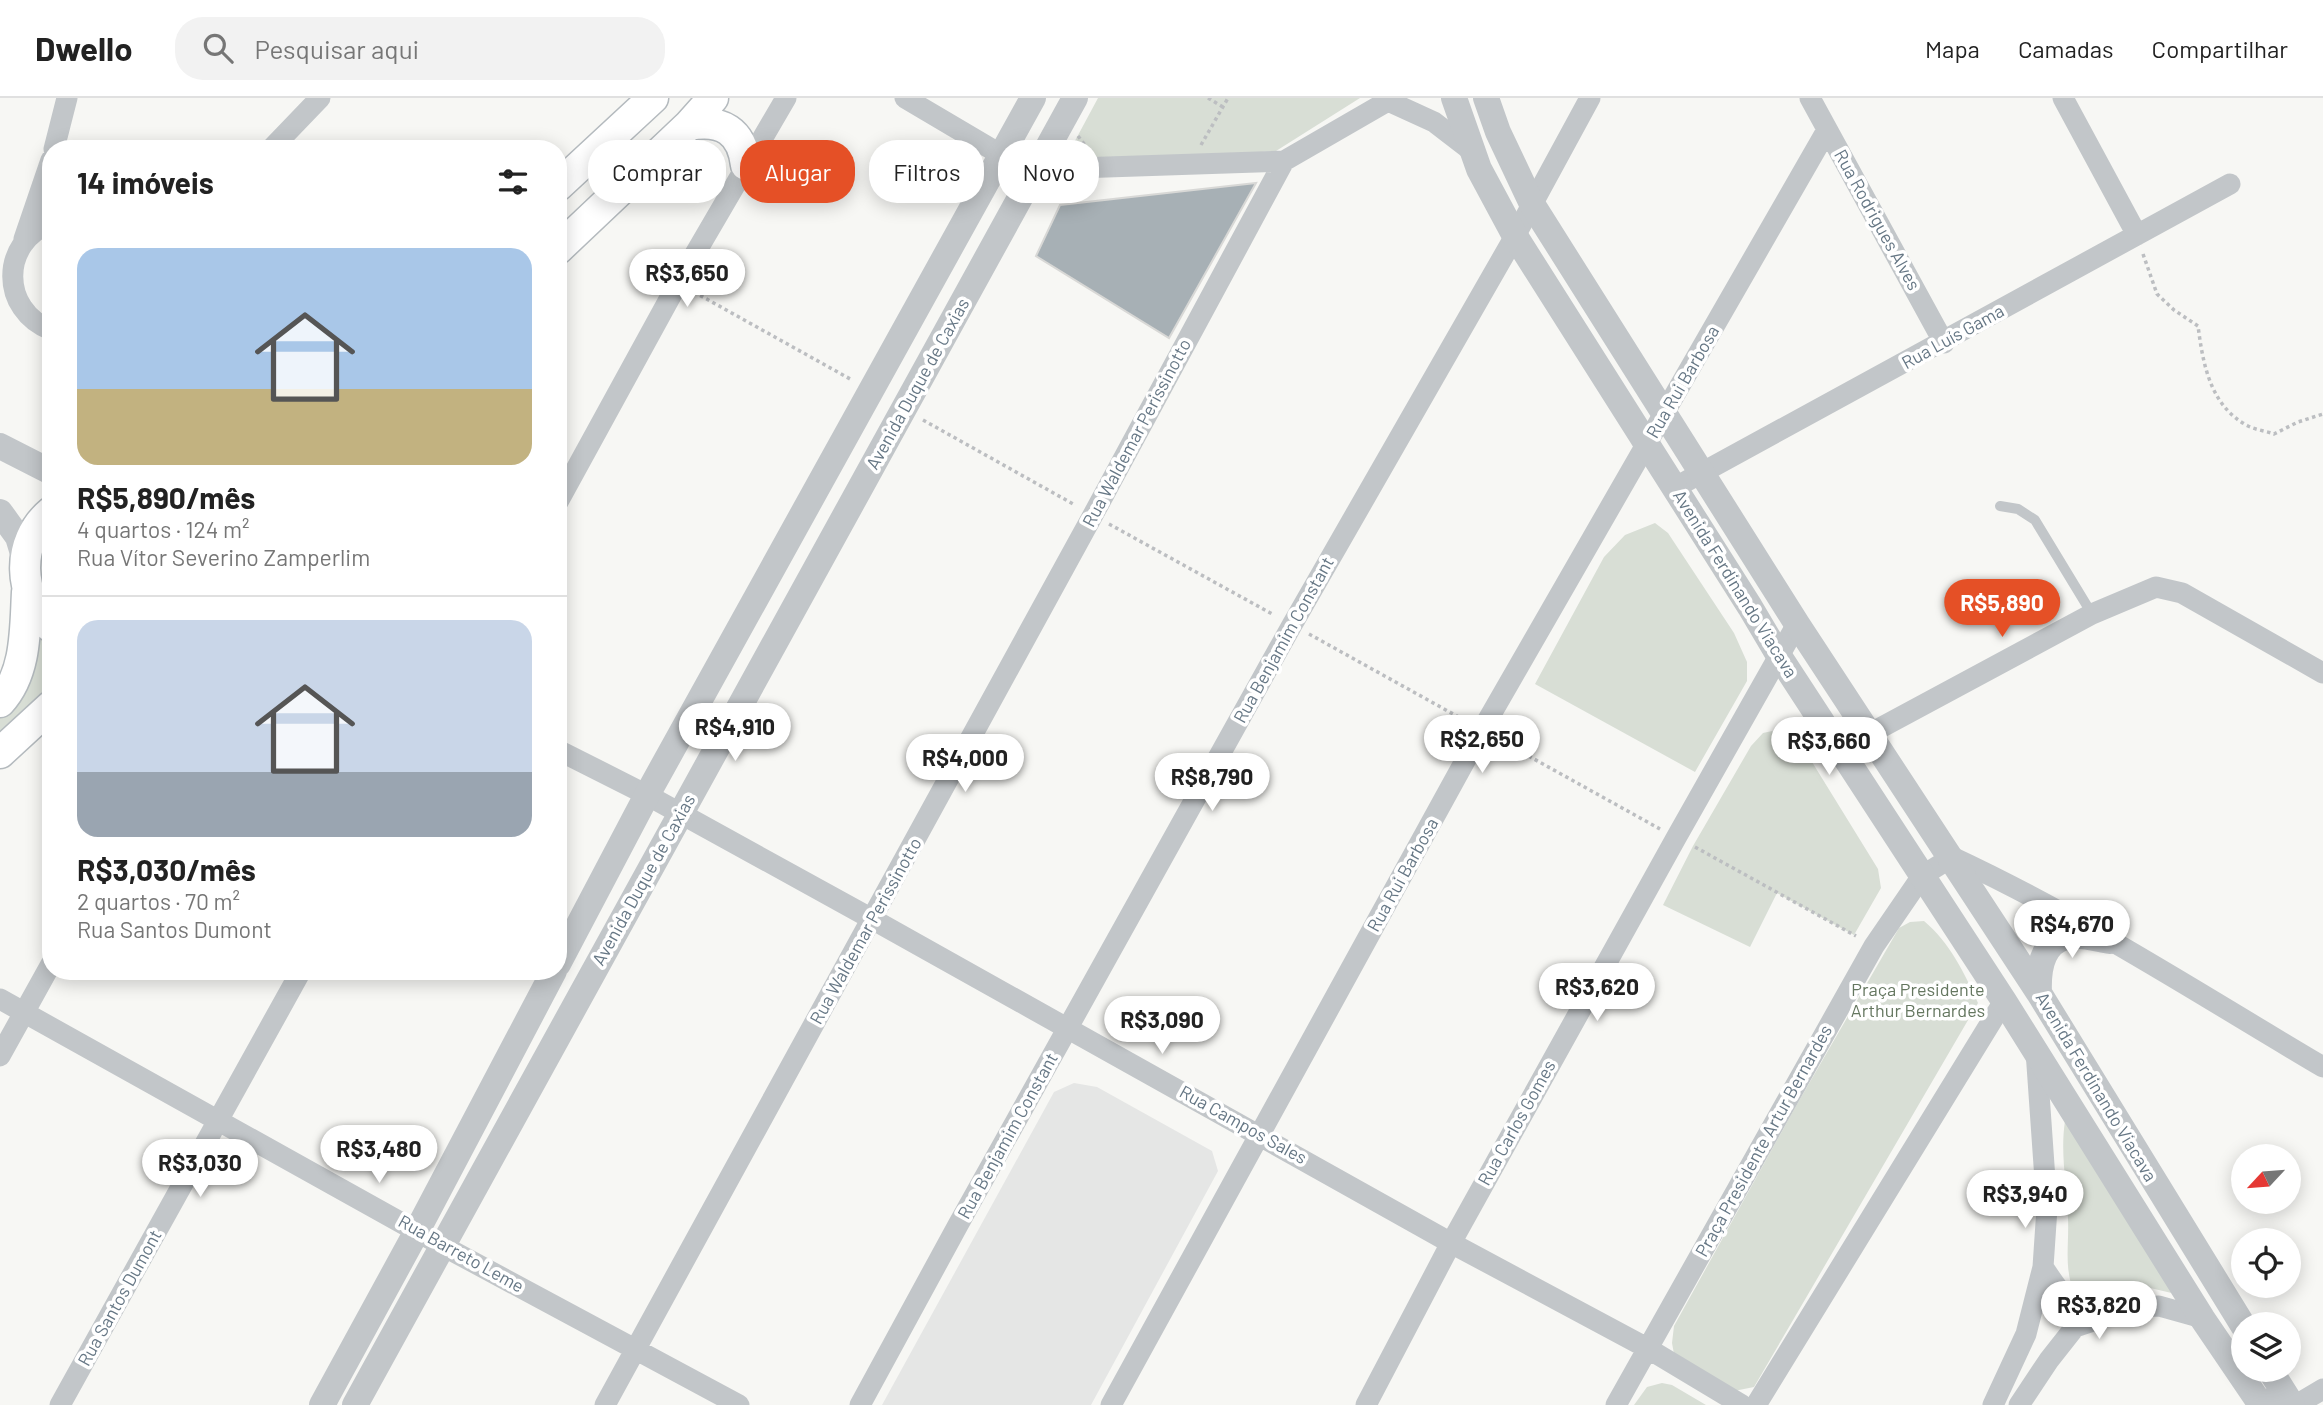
<!DOCTYPE html>
<html lang="pt">
<head>
<meta charset="utf-8">
<style>
  :root { --surface:#fff; --page:#f2f2f2; --text:#222; --muted:#767676; --line:#e0e0e0; --accent:#e55026 }
  body { margin:0; font-family:Barlow,sans-serif; background:var(--page); color:var(--text); height:100vh; display:flex; flex-direction:column; font-size:26px; white-space:nowrap }
  * { box-sizing:border-box; margin:0 }
  p { font-size:23px; color:var(--muted) }
  .icon { flex:none; width:38px; height:38px; fill:none; stroke:currentColor; stroke-width:2; stroke-linecap:round; stroke-linejoin:round }
  .map { position:relative; flex:1; overflow:hidden }
  .panel { position:absolute; left:42px; top:42px; width:525px; height:840px; display:flex; flex-direction:column; background:var(--surface); border-radius:28px; box-shadow:0 4px 18px #0003 }
  .panel>* { flex:none }
  .top-card { position:absolute; left:588px; top:42px; width:665px; height:63px; display:flex; gap:14px }
  .needle { width:46px; rotate:244deg }
  .fabs { position:absolute; left:2231px; top:1046px; display:grid; gap:14px }
  .fabs a { display:grid; place-items:center; width:70px; height:70px; border-radius:50%; background:var(--surface); box-shadow:0 4px 18px #0003; font-size:35px }
  .price { position:absolute; translate:-50% -60px; padding:0 16px; border-radius:24px; background:#fff; color:#222; font-size:23px; line-height:46px; filter:drop-shadow(0 2px 4px #0008) }
  .price::after { content:''; position:absolute; left:50%; top:42px; width:21px; height:16px; margin-left:-10px; background:inherit; clip-path:polygon(0 0,100% 0,50% 100%) }
  .price.active { background:var(--accent); color:#fff }
  ul { padding:0; list-style:none }
  li { display:grid; align-content:center; gap:14px; height:371px; padding:0 35px }
  li+li { border-top:2px solid var(--line) }
  li span { display:grid; place-items:center; height:217px; border-radius:21px; color:#555 }
  li>.icon { margin-inline-start:auto }
  span .icon { width:126px; height:126px; fill:#fffc; stroke-width:1 }
  li b { font-size:30px }
  h2 { display:flex; justify-content:space-between; align-items:center; height:84px; padding:0 35px; font-size:30px }
  .pill { padding:0 24px; border-radius:28px; background:var(--surface); box-shadow:0 4px 18px #0003; font-size:24px; line-height:63px }
  .pill.active { background:var(--accent); color:#fff }
  header { display:flex; align-items:center; gap:42px; box-sizing:border-box; height:98px; padding:0 35px; background:var(--surface); border-bottom:2px solid var(--line) }
  header strong { font-size:33px }
  nav { display:flex; gap:38px; margin-inline-start:auto; font-size:24px }
  .search { width:490px; height:63px; background:var(--page); display:flex; align-items:center; gap:18px; box-sizing:border-box; padding:0 24px; border-radius:28px; color:var(--muted); font-size:26px }
  .map>svg:first-child { display:block }
  .built { fill:#e5e6e5 }
  .green { fill:#d8ded5 }
  .building { fill:#a7b0b5; stroke:#d8d8d6; stroke-width:2 }
  .lines { fill:none; stroke-linecap:round; stroke-linejoin:round }
  .secondary-casing { stroke:#b4babe; stroke-width:33 }
  .path { stroke:#bcbec1; stroke-width:3.5; stroke-dasharray:3.5 3.5; stroke-linecap:butt }
  .service { stroke:#c2c6c9; stroke-width:10 }
  .minor { stroke:#c2c6c9; stroke-width:21 }
  .tertiary { stroke:#c2c6c9; stroke-width:26 }
  .secondary { stroke:#fff; stroke-width:30 }
  .labels { text-anchor:middle; stroke-width:7; stroke-linejoin:round; paint-order:stroke }
  .street-label { font-size:18px; fill:#667785; stroke:#fff }
  .park-label { font-size:18px; fill:#657760; stroke:#fff }
</style>
</head>
<body>
<header>
<strong>Dwello</strong>
<div class="search"><svg class="icon" aria-label="search" viewBox="0 0 24 24"><circle cx="10" cy="10" r="6"/><path d="M15 15l6 6"/></svg>Pesquisar aqui</div>
<nav><a>Mapa</a><a>Camadas</a><a>Compartilhar</a></nav>
</header>
<div class="map">
<svg width="2323" height="1307" viewBox="0 0 2323 1307">
  <rect width="100%" height="100%" fill="#f7f7f4"/>
  <!-- built -->
  <path class="built" d="M1074,985L1097,989L1212,1053L1218,1073L1091,1307H882L1054,994Z"/>
  <!-- green -->
  <path class="green" d="M1098,0H1360L1276,53L1062,67Z
    M1655,425L1668,435L1734,535L1747,564V583L1695,674L1535,586L1604,459L1625,437Z
    M33,533L51,548V595L0,642V609Z
    M1781,631L1796,638L1878,771L1881,790L1854,837L1777,795L1750,849L1663,807L1693,748L1751,648L1763,635Z
    M1924,823C1950,845 1964,874 1978,905L1754,1289L1729,1294L1676,1267L1672,1245L1674,1228L1796,1008L1899,830L1910,824Z
    M2065,1023L2180,1197L2146,1189L2101,1199L2084,1194L2071,1186C2065,1163 2069,1145 2068,1121C2067,1088 2060,1055 2065,1023Z
    M1662,1285L1672,1287L1706,1307H1634L1647,1289Z"/>
  <!-- building -->
  <path class="building" d="M1256,85L1169,240L1036,158L1060,107Z"/>
  <g class="lines">
    <defs>
      <path id="secondary" d="M689,27C722,21 742,33 746,67
        M558,88L653,0
        M558,151L689,27L713,0
        M51,414C15,444 18,498 51,529
        M0,604C27,575 25,530 27,494
        M0,655L51,608"/>
    </defs>
    <!-- secondary casing -->
    <use href="#secondary" class="secondary-casing"/>
    <!-- path -->
    <path class="path" d="M1208,0L1223,9
      M1078,38L1088,51
      M1201,47L1228,0
      M2143,156L2157,196L2174,212L2198,228C2203,266 2210,308 2248,328C2256,332 2266,333 2274,336L2298,324L2323,316
      M694,194L852,282
      M923,322L1075,407
      M1109,426L1274,517
      M1309,536L1464,622
      M1498,641L1660,731
      M1695,749L1856,838"/>
    <!-- service -->
    <path class="service" d="M2000,408L2018,411L2035,422L2092,516"/>
    <!-- minor -->
    <path class="minor" d="M905,0L1032,75L1077,70L1284,63L1388,3
      M1810,0L1944,245
      M2063,0L2137,137
      M1388,3L1434,24L1473,54
      M54,51L67,0
      M271,51L320,0
      M51,125C0,144 0,212 51,232
      M24,141L51,62
      M1674,390L2230,86
      M558,404L678,185L786,0
      M1869,636L2092,516L2156,489L2182,495L2323,575
      M558,652L647,697L872,821L1451,1145L1647,1250L1742,1307
      M0,901L443,1148L739,1307
      M0,958L51,866
      M2043,1169C2065,1201 2068,1211 2108,1216
      M60,1307L301,873
      M605,1307L1093,417L1284,63
      M860,1307L958,1127L1292,527L1515,138L1590,0
      M1111,1307L1482,632L1827,32
      M1366,1307L1451,1145L1676,740L1797,526
      M1616,1307L1874,848L1922,778L1952,759C2081,819 2201,897 2323,969
      M1756,1307L2004,903
      M1993,1307L2026,1236L2043,1169L2047,1110L2036,953
      M2019,1307L2049,1262L2075,1229L2135,1209L2159,1208L2202,1220
      M2296,1307L2323,1291"/>
    <!-- tertiary -->
    <path class="tertiary" d="M1454,0L1479,71L1515,138L1750,509L1779,558L2004,903L2202,1220L2257,1301L2271,1307
      M1486,0L1498,34L1532,106L1797,526L2039,895L2244,1229
      M0,348L51,374
      M0,414L18,439L25,462
      M558,866L647,697L1033,0
      M2039,895C2038,873 2041,845 2066,839C2079,835 2097,841 2110,843
      M2270,1272L2292,1307
      M322,1307L417,1133L554,873
      M355,1307L1075,0"/>
    <!-- secondary -->
    <use href="#secondary" class="secondary"/>
  </g>
  <g class="labels">
    <!-- street labels -->
    <g class="street-label">
      <text transform="translate(1877 122) rotate(61)" y="6">Rua Rodrigues Alves</text>
      <text transform="translate(1953 239) rotate(-29)" y="6">Rua Luís Gama</text>
      <text transform="translate(1683 284) rotate(-60)" y="6">Rua Rui Barbosa</text>
      <text transform="translate(918 286) rotate(-61)" y="6">Avenida Duque de Caxias</text>
      <text transform="translate(1137 335) rotate(-62)" y="6">Rua Waldemar Perissinotto</text>
      <text transform="translate(1735 486) rotate(58)" y="6">Avenida Ferdinando Viacava</text>
      <text transform="translate(1284 542) rotate(-61)" y="6">Rua Benjamim Constant</text>
      <text transform="translate(1403 777) rotate(-61)" y="6">Rua Rui Barbosa</text>
      <text transform="translate(644 782) rotate(-61)" y="6">Avenida Duque de Caxias</text>
      <text transform="translate(866 833) rotate(-61)" y="6">Rua Waldemar Perissinotto</text>
      <text transform="translate(2096 989) rotate(59)" y="6">Avenida Ferdinando Viacava</text>
      <text transform="translate(1517 1025) rotate(-61)" y="6">Rua Carlos Gomes</text>
      <text transform="translate(1243 1027) rotate(29)" y="6">Rua Campos Sales</text>
      <text transform="translate(1008 1038) rotate(-61)" y="6">Rua Benjamim Constant</text>
      <text transform="translate(1764 1043) rotate(-61)" y="6">Praça Presidente Artur Bernardes</text>
      <text transform="translate(461 1156) rotate(29)" y="6">Rua Barreto Leme</text>
      <text transform="translate(120 1200) rotate(-61)" y="6">Rua Santos Dumont</text>
    </g>
    <!-- park labels -->
    <g class="park-label">
      <text x="1918" y="898">Praça Presidente<tspan x="1918" dy="21">Arthur Bernardes</tspan></text>
    </g>
  </g>
</svg>
<div class="fabs">
<a><svg class="needle" viewBox="-14 -14 28 28"><path d="M0-13l5 13h-10z" fill="#e53935"/><path d="M0 13l5-13h-10z" fill="#767676"/></svg></a>
<a><svg class="icon" aria-label="locate" viewBox="0 0 24 24"><circle cx="12" cy="12" r="6"/><path d="M12 2v4M12 18v4M2 12h4M18 12h4"/></svg></a>
<a><svg class="icon" aria-label="layers" viewBox="0 0 24 24"><path d="M12 4l9 5-9 5-9-5zM3 14l9 5 9-5"/></svg></a>
</div>
<b class="price" style="left:687px;top:211px">R$3,650</b>
<b class="price active" style="left:2002px;top:541px">R$5,890</b>
<b class="price" style="left:735px;top:665px">R$4,910</b>
<b class="price" style="left:1482px;top:677px">R$2,650</b>
<b class="price" style="left:1829px;top:679px">R$3,660</b>
<b class="price" style="left:965px;top:696px">R$4,000</b>
<b class="price" style="left:1212px;top:715px">R$8,790</b>
<b class="price" style="left:2072px;top:862px">R$4,670</b>
<b class="price" style="left:1597px;top:925px">R$3,620</b>
<b class="price" style="left:1162px;top:958px">R$3,090</b>
<b class="price" style="left:379px;top:1087px">R$3,480</b>
<b class="price" style="left:200px;top:1101px">R$3,030</b>
<b class="price" style="left:2025px;top:1132px">R$3,940</b>
<b class="price" style="left:2099px;top:1243px">R$3,820</b>
<div class="top-card">
<a class="pill">Comprar</a>
<a class="pill active">Alugar</a>
<a class="pill">Filtros</a>
<a class="pill">Novo</a>
</div>
<section class="panel">
<h2>14 imóveis<svg class="icon" aria-label="filters" viewBox="0 0 24 24"><path d="M4 7h16M4 17h16"/><circle cx="9" cy="7" r="2"/><circle cx="15" cy="17" r="2"/></svg></h2>
<ul>
<li><span style="background:linear-gradient(#a9c7e8 65%,#c2b280 0)"><svg class="icon" aria-label="home" viewBox="0 0 24 24"><path d="M3 11l9-7 9 7M6 9v11h12V9"/></svg></span><div><b>R$5,890/mês</b><p>4 quartos · 124 m²</p><p>Rua Vítor Severino Zamperlim</p></div></li>
<li><span style="background:linear-gradient(#c9d6e8 70%,#9aa5b1 0)"><svg class="icon" aria-label="home" viewBox="0 0 24 24"><path d="M3 11l9-7 9 7M6 9v11h12V9"/></svg></span><div><b>R$3,030/mês</b><p>2 quartos · 70 m²</p><p>Rua Santos Dumont</p></div></li>
</ul>
</section>
</div>
</body>
</html>
